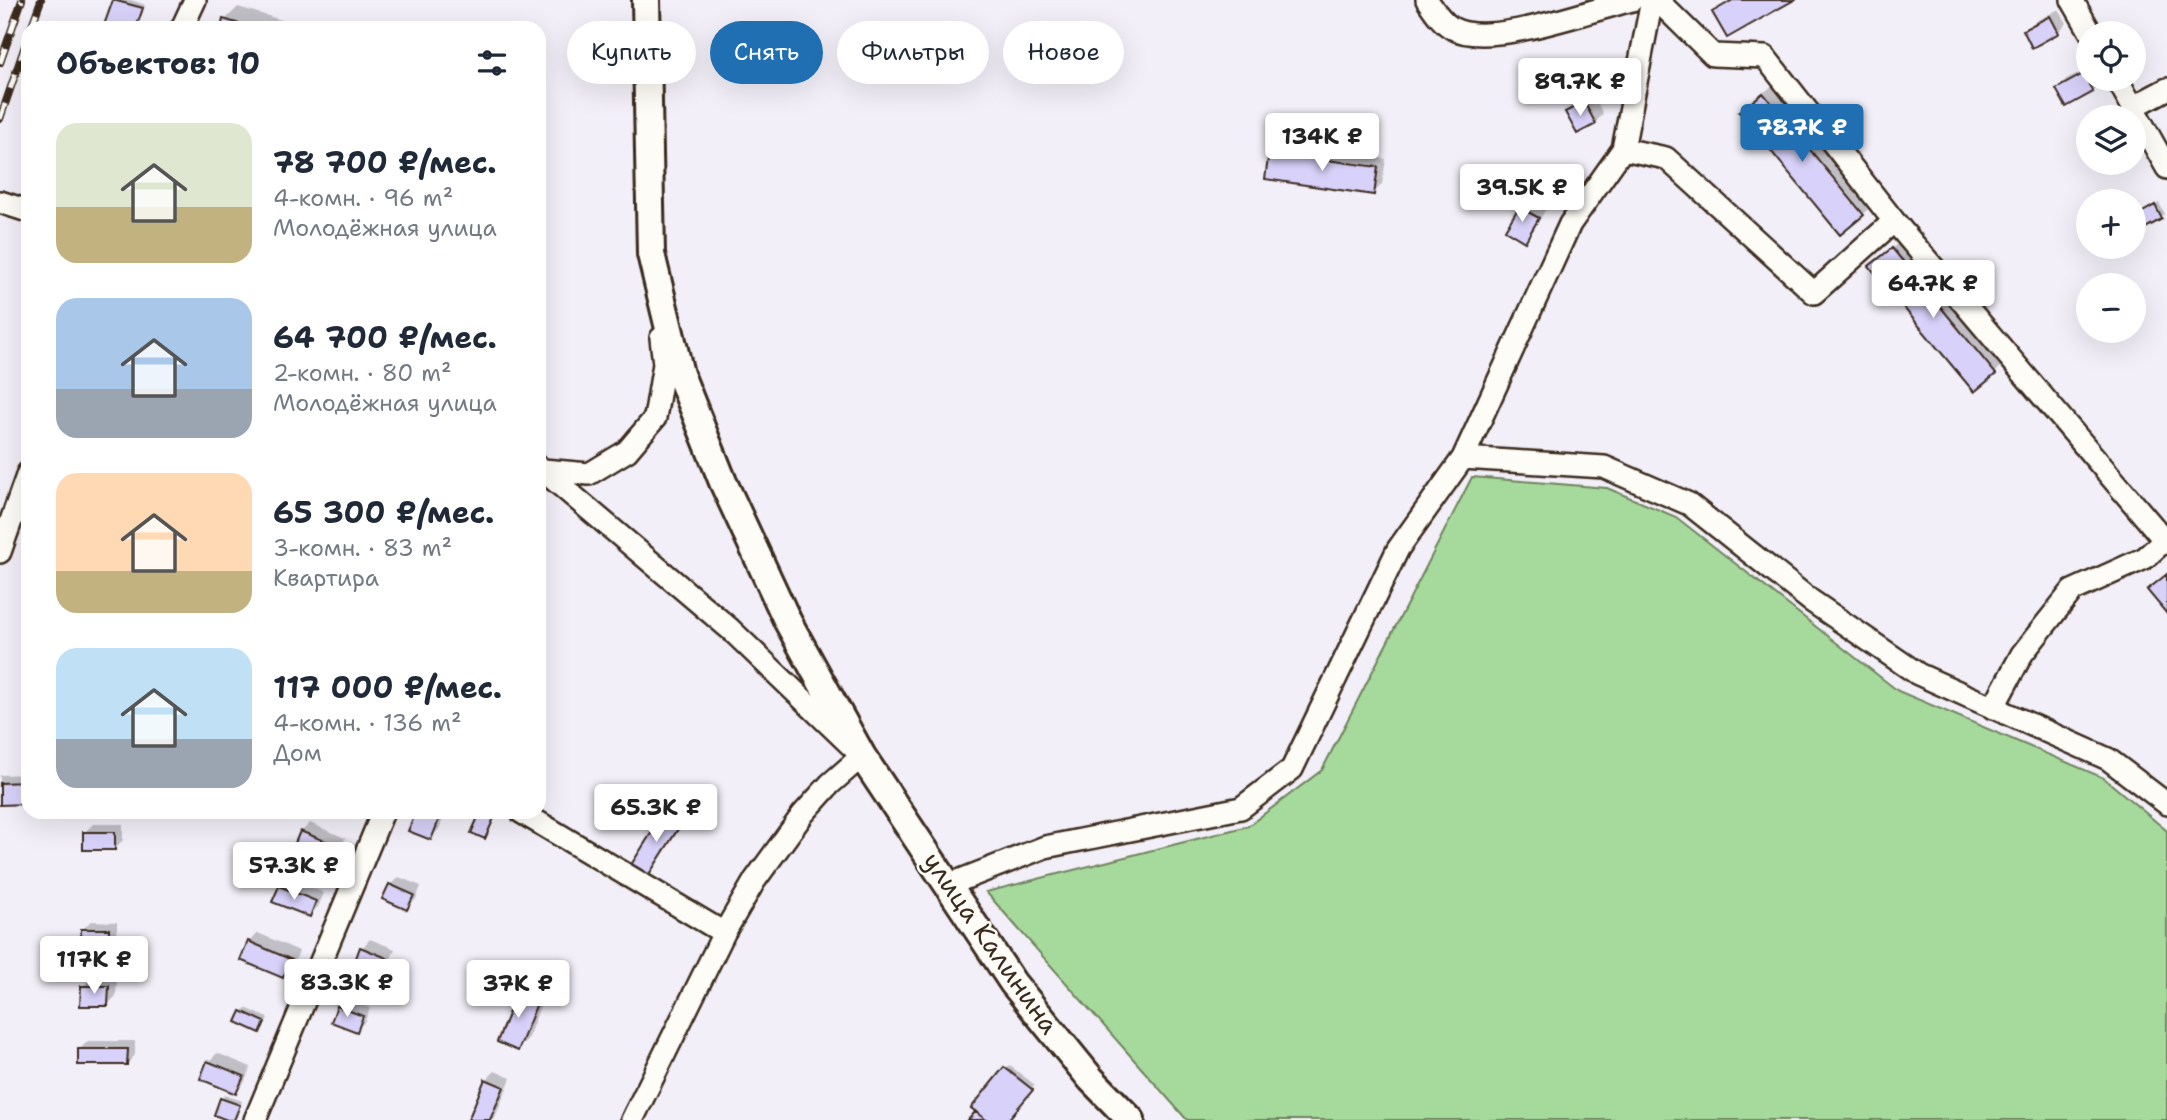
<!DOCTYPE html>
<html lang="ru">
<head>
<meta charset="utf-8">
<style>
  :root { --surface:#fff; --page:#f6f6f7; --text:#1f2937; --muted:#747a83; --accent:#1f6fb2 }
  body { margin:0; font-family:"Shantell Sans",sans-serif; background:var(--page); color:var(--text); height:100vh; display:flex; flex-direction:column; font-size:26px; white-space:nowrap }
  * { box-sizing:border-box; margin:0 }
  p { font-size:23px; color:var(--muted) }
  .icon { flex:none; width:38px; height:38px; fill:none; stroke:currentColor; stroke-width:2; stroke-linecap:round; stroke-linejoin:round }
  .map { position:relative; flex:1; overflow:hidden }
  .side { position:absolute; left:21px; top:21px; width:525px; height:798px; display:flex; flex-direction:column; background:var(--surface); border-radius:21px; box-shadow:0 7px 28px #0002 }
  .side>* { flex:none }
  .guide { position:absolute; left:567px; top:21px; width:665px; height:63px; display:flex; gap:14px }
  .fabs { position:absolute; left:2076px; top:21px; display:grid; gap:14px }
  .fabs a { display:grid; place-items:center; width:70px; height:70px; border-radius:50%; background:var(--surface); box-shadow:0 7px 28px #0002; font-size:35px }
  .price { position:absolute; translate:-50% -60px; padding:0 16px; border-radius:7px; background:#fff; color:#222; font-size:23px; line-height:46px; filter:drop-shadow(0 2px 4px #0008) }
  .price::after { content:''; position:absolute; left:50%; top:42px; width:21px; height:16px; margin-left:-10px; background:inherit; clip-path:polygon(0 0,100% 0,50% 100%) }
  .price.on { background:var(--accent); color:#fff }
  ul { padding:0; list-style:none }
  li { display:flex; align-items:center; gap:21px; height:175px; padding:0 35px }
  li span { display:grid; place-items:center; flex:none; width:196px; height:140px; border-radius:21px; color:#555 }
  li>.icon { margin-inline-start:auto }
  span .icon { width:84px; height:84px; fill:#fffc; stroke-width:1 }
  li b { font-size:30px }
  h2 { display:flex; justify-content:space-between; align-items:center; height:84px; padding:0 35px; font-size:30px }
  .tag { padding:0 24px; border-radius:32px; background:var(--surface); box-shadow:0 7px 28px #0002; font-size:24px; line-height:63px }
  .tag.on { background:var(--accent); color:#fff }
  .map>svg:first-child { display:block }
  .green { fill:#a6da9c; stroke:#70825d; stroke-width:2 }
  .shadow { fill:#0003 }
  .building { fill:#d8d1f9; stroke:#3b2a1e; stroke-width:2 }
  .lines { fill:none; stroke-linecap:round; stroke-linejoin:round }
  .minor-casing { stroke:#3b2a1e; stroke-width:26 }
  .major-casing { stroke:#3b2a1e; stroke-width:32 }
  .minor { stroke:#fdfcf7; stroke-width:21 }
  .major { stroke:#fdfcf7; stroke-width:26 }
  .rail-casing { stroke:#3b2a1e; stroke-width:8 }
  .rail { stroke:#fdfcf7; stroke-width:5; stroke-dasharray:16; stroke-linecap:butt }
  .labels { text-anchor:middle; stroke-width:5; stroke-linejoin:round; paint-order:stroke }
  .street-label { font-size:26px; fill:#3b2a1e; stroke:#fdfcf7 }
</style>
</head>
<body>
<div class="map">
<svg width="2167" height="1120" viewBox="0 0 2167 1120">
  <rect width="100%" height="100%" fill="#f2eff8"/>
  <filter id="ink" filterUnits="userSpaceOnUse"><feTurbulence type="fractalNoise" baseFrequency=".0143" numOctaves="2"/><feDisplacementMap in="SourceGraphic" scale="14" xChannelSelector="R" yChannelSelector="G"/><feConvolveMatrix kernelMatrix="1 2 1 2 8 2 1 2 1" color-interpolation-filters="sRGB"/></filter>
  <g filter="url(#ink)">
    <!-- green -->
    <path class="green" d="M1472,477L1607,488L1676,517L1898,691L2104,778L2167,831V1120H1187L986,892L1248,826L1322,770Z"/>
    <!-- shadow -->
    <path class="shadow" d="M114,0H131L145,5L138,28H105Z
      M1729,0H1790L1714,12Z
      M238,7L295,24L294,28H223L225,20Z
      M2059,9L2067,23L2058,32L2033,46L2025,31L2034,22Z
      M2088,69V79H2099L2100,82L2092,91L2058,89L2066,80Z
      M1772,86L1871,206L1863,214L1750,104Z
      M1593,94L1603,114L1595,123L1567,112L1576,103Z
      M2133,132L2139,142L2133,148Z
      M1279,144L1386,159L1382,184L1374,193L1270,152Z
      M1529,199L1546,209L1533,231L1525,239L1508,230L1520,208Z
      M2159,203L2165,214L2161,217H2137Z
      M1901,241L2003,364L1995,373L1880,258Z
      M28,774V801L0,803V775Z
      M676,803L691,812L654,868L646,876L631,867L668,811Z
      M418,812H446L439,829L430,838Z
      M483,812L496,814L484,837L474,832Z
      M310,823L345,838L341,848L332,857L301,832Z
      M93,824H123V840L115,848L85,832Z
      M399,877L421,886L416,899L407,908L390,885Z
      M289,878L324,893L318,907L309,915L281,887Z
      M91,921L117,922V935L108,943L83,929Z
      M258,933L299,951L292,968L283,976L243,959L250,942Z
      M370,939L395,949L390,961L381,969L357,960L362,948Z
      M91,978L117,979L116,996L107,1005L83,987Z
      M528,982L547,989L527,1040L518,1048L519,990Z
      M347,999L370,1008L365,1021L357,1030L338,1007Z
      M246,1008L268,1018L260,1031L242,1012Z
      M88,1041H135V1055L127,1064L80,1049Z
      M217,1053L251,1067L244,1083L236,1092L209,1062Z
      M1009,1065L1035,1085L1006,1120H970Z
      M495,1071L511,1078L494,1120H470L486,1080Z
      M225,1095L242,1101L237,1117L233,1120L222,1099Z"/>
    <!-- building -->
    <path class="building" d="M113,0L143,8L136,28H103Z
      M1733,0H1794L1727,38L1712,12Z
      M2050,16L2059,33L2032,48L2023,30Z
      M223,19L253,28H221Z
      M2083,74L2093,92L2066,107L2056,89Z
      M1763,93L1864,215L1840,235L1739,112Z
      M1584,102L1596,124L1577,134L1565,112Z
      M1269,152L1378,167L1374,195L1265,179Z
      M2155,205L2162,219L2142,230L2134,217Z
      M1519,207L1539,218L1525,242L1505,230Z
      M1892,248L1996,374L1974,392L1869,266Z
      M2167,574V614L2147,590Z
      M28,590V615L21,613Z
      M27,782L28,804L0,805V783Z
      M666,810L683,821L646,879L629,868Z
      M416,812H442L431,840L408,831Z
      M480,813L494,818L485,839L471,833Z
      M300,831L338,846L333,859L295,843Z
      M83,832H115V850H83Z
      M389,884L414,895L407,910L382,899Z
      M279,886L316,901L310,917L272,902Z
      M81,929H109V945H81Z
      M248,941L292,960L283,978L240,960Z
      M360,947L387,958L382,972L355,961Z
      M81,986H109L108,1006H80Z
      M518,989L539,998L518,1051L497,1042Z
      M337,1006L363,1016L357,1032L331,1022Z
      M241,1011L265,1022L260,1033L236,1022Z
      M78,1049H128L127,1065H78Z
      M207,1061L244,1076L236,1094L200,1079Z
      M1004,1067L1033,1090L1008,1120H986L971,1108Z
      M485,1079L504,1087L490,1120H468Z
      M220,1098L240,1105L234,1120H227L214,1115Z
      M976,1111L986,1120H968Z"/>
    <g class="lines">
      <defs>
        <path id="minor" d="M1427,0C1434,10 1441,22 1452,28C1488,49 1590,10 1632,0
          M1657,0L1713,55L1765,57L1894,221L2167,543
          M2072,0L2091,33
          M182,28L195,0
          M2117,79L2167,168
          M2133,107L2167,89
          M1623,149L1666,158L1814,293L1894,221
          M0,202L28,211
          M1463,458L1604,467L1689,504L1810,600L1918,674L2108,759L2167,804
          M539,467L730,629L862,756L830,784L803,814L755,880L724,933L632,1120
          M543,470L589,474L627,451L655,418L664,364L661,338
          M0,552L28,473
          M1993,708L2022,654L2072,591L2145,558L2165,540
          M521,812L724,933
          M948,885L1045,847L1241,808L1292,769L1398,549L1463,458L1570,224L1623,149L1652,0
          M255,1120L383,812"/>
        <path id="major" d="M646,0L651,254L680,374L723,482L788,622L862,756L1013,983L1091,1079L1131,1120"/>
      </defs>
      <!-- minor casing -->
      <use href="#minor" class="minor-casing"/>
      <!-- major casing -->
      <use href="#major" class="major-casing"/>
      <!-- minor -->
      <use href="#minor" class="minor"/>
      <!-- major -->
      <use href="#major" class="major"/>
      <defs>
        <path id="rail" d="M31,28L41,0
          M0,63L22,0
          M0,119L28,37"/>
      </defs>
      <!-- rail casing -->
      <use href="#rail" class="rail-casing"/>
      <!-- rail -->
      <use href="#rail" class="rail"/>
    </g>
  </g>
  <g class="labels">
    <!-- street labels -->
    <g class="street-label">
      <text transform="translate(991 943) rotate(55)" y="9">улица Калинина</text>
    </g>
  </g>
</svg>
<div class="fabs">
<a><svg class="icon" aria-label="locate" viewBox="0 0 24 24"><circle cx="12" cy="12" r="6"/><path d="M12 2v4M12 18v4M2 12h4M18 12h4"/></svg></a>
<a><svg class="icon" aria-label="layers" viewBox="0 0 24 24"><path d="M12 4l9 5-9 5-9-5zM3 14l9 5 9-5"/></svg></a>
<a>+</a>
<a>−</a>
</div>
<b class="price" style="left:1580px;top:118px">89.7K ₽</b>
<b class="price on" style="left:1802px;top:164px">78.7K ₽</b>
<b class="price" style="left:1322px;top:173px">134K ₽</b>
<b class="price" style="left:1522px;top:224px">39.5K ₽</b>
<b class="price" style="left:1933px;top:320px">64.7K ₽</b>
<b class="price" style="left:656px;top:844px">65.3K ₽</b>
<b class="price" style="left:294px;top:902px">57.3K ₽</b>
<b class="price" style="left:94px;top:996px">117K ₽</b>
<b class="price" style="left:347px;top:1019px">83.3K ₽</b>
<b class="price" style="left:518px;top:1020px">37K ₽</b>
<div class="guide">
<a class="tag">Купить</a>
<a class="tag on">Снять</a>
<a class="tag">Фильтры</a>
<a class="tag">Новое</a>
</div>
<section class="side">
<h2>Объектов: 10<svg class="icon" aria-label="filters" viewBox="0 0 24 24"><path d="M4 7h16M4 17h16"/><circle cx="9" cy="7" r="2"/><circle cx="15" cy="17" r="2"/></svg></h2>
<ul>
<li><span style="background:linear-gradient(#dfe7d0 60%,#c2b280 0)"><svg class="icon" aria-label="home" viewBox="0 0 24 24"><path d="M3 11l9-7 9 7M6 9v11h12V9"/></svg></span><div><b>78 700 ₽/мес.</b><p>4-комн. · 96 m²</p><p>Молодёжная улица</p></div></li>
<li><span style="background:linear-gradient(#a9c7e8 65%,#9aa5b1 0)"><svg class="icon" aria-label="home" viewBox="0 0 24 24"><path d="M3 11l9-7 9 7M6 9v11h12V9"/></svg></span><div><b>64 700 ₽/мес.</b><p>2-комн. · 80 m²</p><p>Молодёжная улица</p></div></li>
<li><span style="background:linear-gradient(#ffd9b3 70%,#c2b280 0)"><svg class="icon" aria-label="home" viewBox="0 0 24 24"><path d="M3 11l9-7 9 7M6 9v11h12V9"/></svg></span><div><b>65 300 ₽/мес.</b><p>3-комн. · 83 m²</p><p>Квартира</p></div></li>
<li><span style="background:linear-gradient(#bfe0f5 65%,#9aa5b1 0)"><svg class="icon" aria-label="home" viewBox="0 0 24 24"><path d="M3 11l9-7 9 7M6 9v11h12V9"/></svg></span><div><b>117 000 ₽/мес.</b><p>4-комн. · 136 m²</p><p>Дом</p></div></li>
</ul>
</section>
</div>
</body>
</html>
